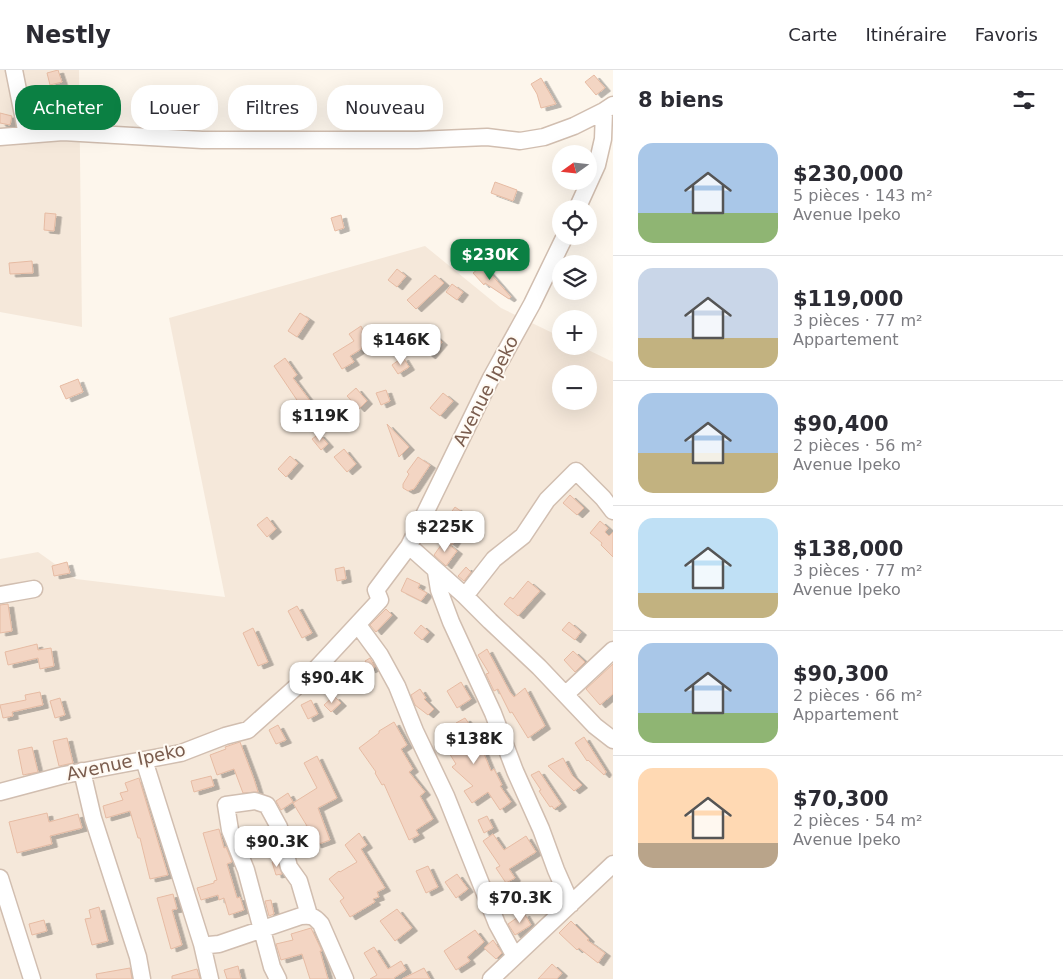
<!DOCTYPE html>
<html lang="fr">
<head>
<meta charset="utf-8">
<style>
  :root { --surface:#fff; --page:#f2f2f3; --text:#2b2b33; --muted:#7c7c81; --line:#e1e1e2; --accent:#0b8043 }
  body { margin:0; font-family:"DejaVu Sans",sans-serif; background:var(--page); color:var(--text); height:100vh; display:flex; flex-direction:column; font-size:19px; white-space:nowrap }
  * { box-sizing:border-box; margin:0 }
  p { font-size:16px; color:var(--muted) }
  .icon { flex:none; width:28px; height:28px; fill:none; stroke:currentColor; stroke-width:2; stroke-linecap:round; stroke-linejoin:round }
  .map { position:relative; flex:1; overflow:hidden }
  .side { display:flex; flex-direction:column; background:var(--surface); width:450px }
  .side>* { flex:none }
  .guide { position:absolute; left:15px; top:15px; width:475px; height:45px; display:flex; gap:10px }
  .needle { width:32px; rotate:255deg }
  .fabs { position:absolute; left:552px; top:75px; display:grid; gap:10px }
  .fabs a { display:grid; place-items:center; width:45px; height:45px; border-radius:50%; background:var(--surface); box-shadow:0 5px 20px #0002; font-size:25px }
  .price { position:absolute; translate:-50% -42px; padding:0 11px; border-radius:10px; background:#fff; color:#222; font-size:16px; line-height:32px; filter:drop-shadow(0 1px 2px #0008) }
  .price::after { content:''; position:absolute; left:50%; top:30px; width:15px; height:11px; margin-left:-8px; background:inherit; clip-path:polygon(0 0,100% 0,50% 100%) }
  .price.current { background:var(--accent); color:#fff }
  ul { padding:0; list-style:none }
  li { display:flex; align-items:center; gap:15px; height:125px; padding:0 25px }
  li+li { border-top:1px solid var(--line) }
  li span { display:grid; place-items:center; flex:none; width:140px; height:100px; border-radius:15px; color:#555 }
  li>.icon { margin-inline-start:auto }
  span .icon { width:60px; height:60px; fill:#fffc; stroke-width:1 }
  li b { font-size:21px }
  h2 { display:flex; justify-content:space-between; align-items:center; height:60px; padding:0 25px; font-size:21px }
  .pill { padding:0 18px; border-radius:20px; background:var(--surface); box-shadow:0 5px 20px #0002; font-size:18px; line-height:45px }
  .pill.current { background:var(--accent); color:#fff }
  header { display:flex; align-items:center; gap:30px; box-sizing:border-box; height:70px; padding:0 25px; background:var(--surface); border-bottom:1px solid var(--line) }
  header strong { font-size:24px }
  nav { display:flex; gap:28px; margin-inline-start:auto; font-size:18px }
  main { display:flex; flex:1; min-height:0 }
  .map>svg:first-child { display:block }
  .residential { fill:#f5e8da; fill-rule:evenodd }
  .building { fill:#f3d5c3; stroke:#e6bba3; filter:url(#shadow) }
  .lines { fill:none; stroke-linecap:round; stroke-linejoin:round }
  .minor-casing { stroke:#d1beb0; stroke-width:19 }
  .minor { stroke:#fff; stroke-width:16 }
  .labels { text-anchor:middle; stroke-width:4; stroke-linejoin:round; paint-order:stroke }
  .street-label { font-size:18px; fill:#7a5c4d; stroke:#fffaf3 }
</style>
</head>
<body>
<header>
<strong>Nestly</strong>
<nav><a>Carte</a><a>Itinéraire</a><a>Favoris</a></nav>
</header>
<main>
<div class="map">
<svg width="613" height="909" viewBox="0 0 613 909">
  <defs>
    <filter id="shadow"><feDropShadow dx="5.5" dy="3" stdDeviation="0" flood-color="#0004"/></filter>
  </defs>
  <rect width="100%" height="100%" fill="#fdf6ec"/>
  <!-- residential -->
  <path class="residential" d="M0,0H79L82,257L0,242Z
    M425,176L501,238L561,267V276H580L613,292V909H0V489L38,482L76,509L225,527L169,248ZM561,304H589V331H561Z"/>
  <!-- building -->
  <path class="building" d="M58,0L62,12L50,15L47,3Z
    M594,5L605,18L596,25L585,12Z
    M541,8L556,34L541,38L537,24L531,14Z
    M0,43L12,46L10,55L0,53Z
    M495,112L517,120L513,131L491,123Z
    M45,143L56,144L54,161L44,160Z
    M341,145L344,158L335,161L331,148Z
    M32,191L33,203L10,204L9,193Z
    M483,195L511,227L509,229L485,213L484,215L473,203Z
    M397,199L406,206L397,217L388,210Z
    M435,205L444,213L416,239L407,230Z
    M452,214L463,222L457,230L446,222Z
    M300,243L309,249L297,267L288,261Z
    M361,256L369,274L350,286L354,292L342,299L333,284L354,271L349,264Z
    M433,264L442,272L430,286L420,278Z
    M403,287L409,297L398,304L392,295Z
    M285,288L297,305L293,308L311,332L303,339L274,296Z
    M78,309L83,322L66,329L60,316Z
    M356,318L367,331L359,339L347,326Z
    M386,320L390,331L381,335L376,323Z
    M443,323L453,331L440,346L430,338Z
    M387,354L409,377L399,387Z
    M319,364L328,374L321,380L312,369Z
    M344,379L356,394L347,402L334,387Z
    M290,386L298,393L286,407L278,399Z
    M418,387L430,395L414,419L408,421L403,418V414L409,404L407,402Z
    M570,425L584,438L577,445L563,433Z
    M455,437L468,446L455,466L457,467L452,475L432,459L438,452L442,455Z
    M267,447L276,459L267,467L257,455Z
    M600,451L608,458L605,462L609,466L613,462V487L601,475L602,473L590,463Z
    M444,471L457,481L446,496L434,485Z
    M67,492L70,503L54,506L52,496Z
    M344,497L346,509L337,511L335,499Z
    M466,497L471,502L464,511L458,506Z
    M407,508L420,514L418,518L427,523L421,531L401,521Z
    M528,511L540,521L518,546L504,534L510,527L513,529Z
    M8,534L12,561L0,563V535Z
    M297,536L312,563L302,568L288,541Z
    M386,539L392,545L376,562L370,555Z
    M569,552L581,562L575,570L562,560Z
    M421,555L429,562L422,570L414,563Z
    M253,558L268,592L258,596L243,563Z
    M37,574L38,580L51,578L54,596L40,599L38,588L8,595L5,582Z
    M487,579L510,622L514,627L525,618L545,656L528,668L512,642L510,643L498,619L494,621L486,604L489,603L478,585Z
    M573,581L585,592L575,602L564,590Z
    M370,588L375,597L370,600L365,591Z
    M613,594V624L600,635L586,619Z
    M461,612L471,629L457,638L447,621Z
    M420,619L426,628L424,629L434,639L428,645L415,635L411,625Z
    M40,622L43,635L12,642L13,646L3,648L0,635L26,630L25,625Z
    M334,626L341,633L331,642L324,635Z
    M60,628L65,645L55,648L50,631Z
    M311,630L318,644L308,649L301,635Z
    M465,648L476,664L491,701L494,699L502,715L500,716L511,732L500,740L488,722L472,733L464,721L473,716L452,697L456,694L441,670L460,658L456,653Z
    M394,652L407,675L401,679L413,699L409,702L425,722L420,726L433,749L416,760L419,765L409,770L384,714L382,715L375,703L376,702L359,678L379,663V661Z
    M278,655L286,670L276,674L269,660Z
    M584,667L606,702L604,705L588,690L587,691L575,673Z
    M67,668L73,693L59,696L53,671Z
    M240,672L254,709L258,722L243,723L234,699L217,705L210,685L226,679L225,677Z
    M32,677L38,702L23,705L18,680Z
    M317,686L337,728L318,738L330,770L316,775L312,764L307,766L303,757L307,756L293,733L317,718L304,693Z
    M563,688L572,705L582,715L574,721L548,696Z
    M539,701L561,734L554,739L552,736L550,737L539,721L541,720L531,705Z
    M211,706L214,716L194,722L191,711Z
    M139,708L168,805L150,809L140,768H138L130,741L106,748L103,736L123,730L120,723L128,721L125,713Z
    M288,723L293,732L281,740L276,731Z
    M47,743L49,752L78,744L82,758L50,766L52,774L17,783L9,752Z
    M487,746L493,758L484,763L478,750Z
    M219,759L224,778L226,777L232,792L227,794L237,828L240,827L244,840L229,845L224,828L219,830L218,825L201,830L197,818L214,813V811L217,810L203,763Z
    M269,760L274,780L263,783L257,764Z
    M359,763L367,775L361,779L385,818L377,822L379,827L373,829L375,832L350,847L340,831L344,828L329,809L339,801L340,802L357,792L345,775Z
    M493,764L504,780L526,766L536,782L509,799L515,808L506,813L496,798L500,796L483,771Z
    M277,790L282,804L276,805L272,792Z
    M428,796L438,817L426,823L416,801Z
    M457,804L468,819L456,828L445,812Z
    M514,813L528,834L519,840L505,819Z
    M173,824L177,839L172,840L182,875L171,879L157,828Z
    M271,830L274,844L269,846L265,831Z
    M99,837L108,871L92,875L85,849L91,848L89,840Z
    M397,839L412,858L395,871L380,851Z
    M524,843L531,855L515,865L508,854Z
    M44,850L47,861L32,865L29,854Z
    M571,851L589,869L587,870L605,883L598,893L579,878L577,880L559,863Z
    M311,858L322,881H320L328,909H310L302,884L281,890L276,874L293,870L291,864Z
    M475,860L484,872L467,887L470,891L456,900L444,881Z
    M493,870L502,883L496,889L484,878Z
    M374,877L388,899L401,891L406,900L394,908L395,909H370L377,905L364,883Z
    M552,894L562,903L557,909H538Z
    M238,896L241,909H227L224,900Z
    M130,898L132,909H97L96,904Z
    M424,898L430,909H402Z
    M197,899L200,909H172V906Z"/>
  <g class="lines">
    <defs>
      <path id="minor" d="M14,0L27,65
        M0,67L63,62L202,70H417L487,67L520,71L544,67L574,56L604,41L613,35
        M577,139L597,95L603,69L604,41
        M409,476L465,526L490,551L539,597L595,656L613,670
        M436,502L439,520L451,552L493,643L515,701L541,759L556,800L571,834
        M0,525L34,519
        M465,526L494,489L523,466L547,430L576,401L603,428L613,441
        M358,555L380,585L397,616L415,661L446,726L497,854L514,885
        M566,624L613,580
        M144,690L202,874L209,875L219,874L301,846C311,845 314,846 321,854L345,909
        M82,701L93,748L138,887L142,909
        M0,722L64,705L181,683L225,666L248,660L315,600L380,530L376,520L409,476L491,308L532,234L565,166
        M0,808L32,909
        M202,874L210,909
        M278,909L272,897L246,800L230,760L226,735L255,731L267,735L279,757L289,797L299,811L309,845
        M491,909L613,794"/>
    </defs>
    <!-- minor casing -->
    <use href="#minor" class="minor-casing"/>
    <!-- minor -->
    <use href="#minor" class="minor"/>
  </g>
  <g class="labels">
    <!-- street labels -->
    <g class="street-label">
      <text transform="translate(486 321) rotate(-63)" y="6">Avenue Ipeko</text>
      <text transform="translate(126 692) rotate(-12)" y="6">Avenue Ipeko</text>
    </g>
  </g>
</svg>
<div class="fabs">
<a><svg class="needle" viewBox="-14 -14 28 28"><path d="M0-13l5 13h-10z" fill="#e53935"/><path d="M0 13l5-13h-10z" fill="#7c7c81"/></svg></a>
<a><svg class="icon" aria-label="locate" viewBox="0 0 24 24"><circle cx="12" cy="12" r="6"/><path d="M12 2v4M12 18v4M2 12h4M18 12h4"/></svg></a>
<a><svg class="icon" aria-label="layers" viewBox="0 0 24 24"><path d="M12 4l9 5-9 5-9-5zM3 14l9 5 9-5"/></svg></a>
<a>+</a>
<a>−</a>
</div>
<b class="price current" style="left:490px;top:211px">$230K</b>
<b class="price" style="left:401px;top:296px">$146K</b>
<b class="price" style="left:320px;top:372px">$119K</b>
<b class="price" style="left:445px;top:483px">$225K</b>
<b class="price" style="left:332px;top:634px">$90.4K</b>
<b class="price" style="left:474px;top:695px">$138K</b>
<b class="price" style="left:277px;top:798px">$90.3K</b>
<b class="price" style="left:520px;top:854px">$70.3K</b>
<div class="guide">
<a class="pill current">Acheter</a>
<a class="pill">Louer</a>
<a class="pill">Filtres</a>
<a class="pill">Nouveau</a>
</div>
</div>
<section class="side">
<h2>8 biens<svg class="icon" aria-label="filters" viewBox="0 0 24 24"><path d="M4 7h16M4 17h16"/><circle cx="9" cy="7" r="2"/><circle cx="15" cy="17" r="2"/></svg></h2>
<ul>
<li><span style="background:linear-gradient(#a9c7e8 70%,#8fb573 0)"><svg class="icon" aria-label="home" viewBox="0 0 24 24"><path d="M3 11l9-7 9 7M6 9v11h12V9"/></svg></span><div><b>$230,000</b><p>5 pièces · 143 m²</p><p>Avenue Ipeko</p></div></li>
<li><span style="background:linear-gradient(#c9d6e8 70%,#c2b280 0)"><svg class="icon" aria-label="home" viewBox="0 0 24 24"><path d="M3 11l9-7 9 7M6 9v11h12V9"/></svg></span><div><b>$119,000</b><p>3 pièces · 77 m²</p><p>Appartement</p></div></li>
<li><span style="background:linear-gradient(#a9c7e8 60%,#c2b280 0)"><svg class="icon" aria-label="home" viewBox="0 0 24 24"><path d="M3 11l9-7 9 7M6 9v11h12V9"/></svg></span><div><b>$90,400</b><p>2 pièces · 56 m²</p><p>Avenue Ipeko</p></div></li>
<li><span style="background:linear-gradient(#bfe0f5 75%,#c2b280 0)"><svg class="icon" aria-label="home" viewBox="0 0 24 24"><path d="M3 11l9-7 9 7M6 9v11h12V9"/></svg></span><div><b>$138,000</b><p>3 pièces · 77 m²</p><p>Avenue Ipeko</p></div></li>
<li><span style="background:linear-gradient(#a9c7e8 70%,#8fb573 0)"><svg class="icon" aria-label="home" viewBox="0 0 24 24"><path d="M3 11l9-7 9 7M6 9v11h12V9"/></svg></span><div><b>$90,300</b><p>2 pièces · 66 m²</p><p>Appartement</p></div></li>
<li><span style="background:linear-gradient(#ffd9b3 75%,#b9a48a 0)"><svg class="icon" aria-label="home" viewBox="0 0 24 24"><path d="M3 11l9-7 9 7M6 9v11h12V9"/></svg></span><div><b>$70,300</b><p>2 pièces · 54 m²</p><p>Avenue Ipeko</p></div></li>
</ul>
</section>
</main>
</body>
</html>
